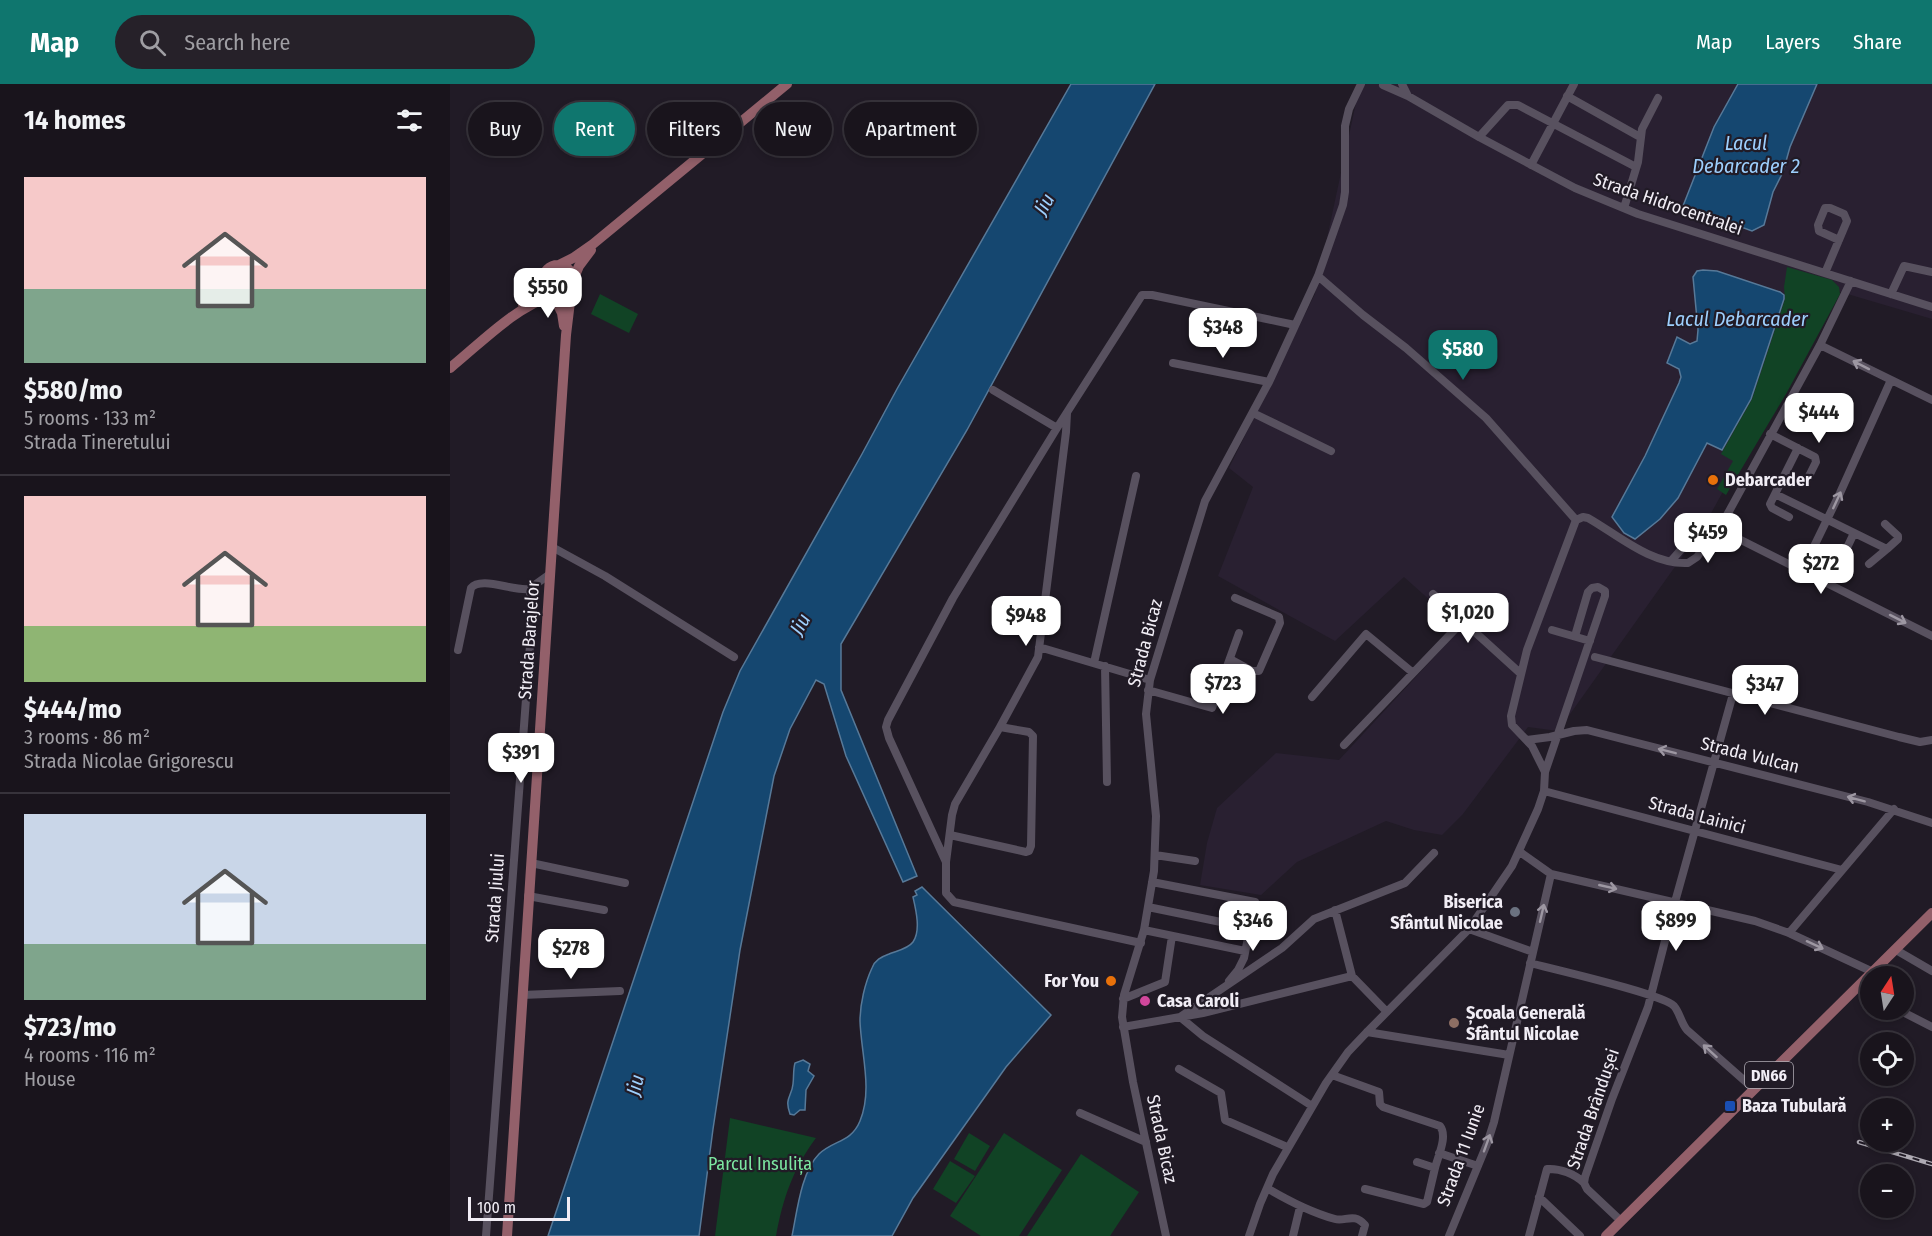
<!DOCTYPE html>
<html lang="en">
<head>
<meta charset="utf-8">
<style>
  :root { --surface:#19141c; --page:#262129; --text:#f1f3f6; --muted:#9f9ea3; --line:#37333b; --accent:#0f766e }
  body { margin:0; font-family:"Fira Sans Condensed",sans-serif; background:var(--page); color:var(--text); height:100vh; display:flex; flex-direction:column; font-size:22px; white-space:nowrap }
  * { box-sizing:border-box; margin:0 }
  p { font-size:20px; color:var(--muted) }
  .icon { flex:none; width:33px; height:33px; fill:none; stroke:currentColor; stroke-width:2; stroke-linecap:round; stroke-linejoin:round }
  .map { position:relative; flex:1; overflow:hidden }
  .sheet { display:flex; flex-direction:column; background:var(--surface); width:450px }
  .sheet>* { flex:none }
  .top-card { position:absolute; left:18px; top:18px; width:570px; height:54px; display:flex; gap:12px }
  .needle { width:39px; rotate:12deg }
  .controls { position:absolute; left:1410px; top:882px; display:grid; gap:12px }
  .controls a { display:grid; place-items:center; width:54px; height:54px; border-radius:50%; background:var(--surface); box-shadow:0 3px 9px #0003,0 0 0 2px var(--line); font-size:30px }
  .scale { position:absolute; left:18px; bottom:15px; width:102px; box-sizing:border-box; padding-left:6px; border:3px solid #f1edf5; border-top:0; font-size:16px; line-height:21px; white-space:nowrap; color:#f1edf5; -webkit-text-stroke:4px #211b26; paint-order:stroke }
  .price { position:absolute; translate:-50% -51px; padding:0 14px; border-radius:12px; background:#fff; color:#222; font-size:20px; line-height:39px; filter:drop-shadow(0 2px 3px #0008) }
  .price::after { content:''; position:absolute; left:50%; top:36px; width:18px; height:14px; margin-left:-9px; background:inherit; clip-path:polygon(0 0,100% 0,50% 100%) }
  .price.current { background:var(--accent); color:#fff }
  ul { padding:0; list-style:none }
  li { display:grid; align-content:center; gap:12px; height:318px; padding:0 24px }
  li+li { border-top:2px solid var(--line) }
  li span { display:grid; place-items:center; height:186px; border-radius:0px; color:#555 }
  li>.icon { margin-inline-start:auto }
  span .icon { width:108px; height:108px; fill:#fffc; stroke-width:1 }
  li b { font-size:26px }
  h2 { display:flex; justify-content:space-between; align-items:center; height:72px; padding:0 24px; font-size:26px }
  .pill { padding:0 21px; border-radius:27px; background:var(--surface); box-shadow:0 3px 9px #0003,0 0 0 2px var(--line); font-size:21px; line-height:54px }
  .pill.current { background:var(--accent); color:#fff }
  header { display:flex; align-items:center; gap:36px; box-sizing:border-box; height:84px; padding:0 30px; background:var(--accent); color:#fff }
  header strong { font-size:28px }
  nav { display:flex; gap:33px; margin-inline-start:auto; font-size:21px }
  .search { width:420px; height:54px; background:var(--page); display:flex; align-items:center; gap:15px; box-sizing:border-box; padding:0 21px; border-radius:33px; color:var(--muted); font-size:22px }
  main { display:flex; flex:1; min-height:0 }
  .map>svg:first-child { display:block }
  .built { fill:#292031 }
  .green { fill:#114325 }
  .water { fill:#154770; stroke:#577998; stroke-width:1.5 }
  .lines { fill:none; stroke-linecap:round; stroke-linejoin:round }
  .minor { stroke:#58515f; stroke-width:8 }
  .major { stroke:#93606a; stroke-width:10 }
  .rail-casing { stroke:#aeaab3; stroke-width:4.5 }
  .rail { stroke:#211b26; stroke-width:2; stroke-dasharray:7; stroke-linecap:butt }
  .oneway { stroke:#9d97a2 }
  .food-dot { fill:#e8710a; stroke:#211b26; stroke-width:2 }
  .worship-dot { fill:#6b7280; stroke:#211b26; stroke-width:2 }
  .hotel-dot { fill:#d1479c; stroke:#211b26; stroke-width:2 }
  .education-dot { fill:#8d6e63; stroke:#211b26; stroke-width:2 }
  .transit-dot { fill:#1a4fb4; stroke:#211b26; stroke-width:2 }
  .labels { text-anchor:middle; stroke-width:4.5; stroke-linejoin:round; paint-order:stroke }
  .shield { fill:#211b26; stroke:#b3aeb7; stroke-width:1.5 }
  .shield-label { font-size:16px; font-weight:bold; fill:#f1edf5 }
  .street-label { font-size:18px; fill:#f1edf5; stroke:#211b26 }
  .poi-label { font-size:18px; font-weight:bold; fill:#f1edf5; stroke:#211b26; text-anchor:start }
  .park-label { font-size:18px; fill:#7ce6a1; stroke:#211b26 }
  .water-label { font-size:20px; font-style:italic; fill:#9dcffd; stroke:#211b26 }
</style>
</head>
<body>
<header>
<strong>Map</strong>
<div class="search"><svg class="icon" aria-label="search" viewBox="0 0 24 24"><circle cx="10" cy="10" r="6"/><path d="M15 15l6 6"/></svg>Search here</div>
<nav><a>Map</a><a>Layers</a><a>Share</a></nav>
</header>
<main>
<section class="sheet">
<h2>14 homes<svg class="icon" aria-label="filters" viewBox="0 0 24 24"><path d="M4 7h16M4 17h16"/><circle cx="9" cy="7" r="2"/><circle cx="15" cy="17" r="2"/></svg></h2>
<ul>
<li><span style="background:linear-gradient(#f6c9c9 60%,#7fa58c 0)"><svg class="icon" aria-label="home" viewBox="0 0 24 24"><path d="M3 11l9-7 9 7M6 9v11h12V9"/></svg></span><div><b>$580/mo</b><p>5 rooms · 133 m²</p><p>Strada Tineretului</p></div></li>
<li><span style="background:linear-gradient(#f6c9c9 70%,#8fb573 0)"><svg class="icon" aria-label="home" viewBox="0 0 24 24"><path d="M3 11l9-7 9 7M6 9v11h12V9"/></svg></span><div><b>$444/mo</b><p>3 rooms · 86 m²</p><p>Strada Nicolae Grigorescu</p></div></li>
<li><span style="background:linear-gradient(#c9d6e8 70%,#7fa58c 0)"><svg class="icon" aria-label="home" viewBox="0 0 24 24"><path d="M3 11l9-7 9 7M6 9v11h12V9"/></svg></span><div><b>$723/mo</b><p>4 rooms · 116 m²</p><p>House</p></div></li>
</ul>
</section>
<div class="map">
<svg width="1482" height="1152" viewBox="0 0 1482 1152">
  <rect width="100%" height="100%" fill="#211b26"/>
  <!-- built -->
  <path class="built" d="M910,0H1482V235L1384,206L1254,442L1108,647L1078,643L1013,730L992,751L964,746L936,737L847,778L811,811L750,801L757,759L767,724L826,669L889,676L1011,544L954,493L885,557L768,492L803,403L779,384L865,210Z"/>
  <!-- green -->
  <path class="green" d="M1337,183L1382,196L1389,203L1390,210L1336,310L1276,411L1267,405L1283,377L1271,370L1302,315L1335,215L1334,203Z
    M150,210L188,230L179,249L141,230Z
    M280,1034L366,1054C343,1085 333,1114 326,1152H265Z
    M519,1049L540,1062L525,1087L504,1075Z
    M554,1049L612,1086L569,1152H531L500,1132Z
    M631,1070L689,1108L660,1152H577Z
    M500,1077L525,1092L506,1119L483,1105Z"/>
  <!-- water -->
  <path class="water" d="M621,0H705L517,346L391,560V606L467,792L453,798L396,672L374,600L366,596L340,645L324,692L290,866L263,1045L249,1152H98L273,628L290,587L412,370L447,305Z
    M1288,0H1367L1340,63L1333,88L1323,108L1314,141L1302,147L1233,122L1264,43Z
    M1253,186L1267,187L1330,208L1334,211V215L1301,315L1272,366L1257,359L1228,414L1210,435L1185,455L1174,449L1162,433L1195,372L1229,299L1231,293L1229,285L1217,279L1227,253L1240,260L1247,257L1248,246L1243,193L1247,187Z
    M472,803L601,931L556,983L463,1114L442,1152H342C347,1128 351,1088 369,1070C383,1056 401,1059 410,1037C423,1006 411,969 410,937C410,920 415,899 422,884C425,876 431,873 439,870C446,867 458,865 463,858C471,847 466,826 463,813L467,811L465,807Z
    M353,976L360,980L358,987L364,992L356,1006L355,1026H350L344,1031L340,1030C334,1014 342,1012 343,1000C344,992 343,986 345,979Z"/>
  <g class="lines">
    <!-- minor -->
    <path class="minor" d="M952,0L958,12
      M933,1L958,12L1029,53L1125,104L1188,130L1482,223
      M1117,12L1190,53
      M1029,53L1058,21H1068L1186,83
      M1081,81L1124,0
      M1174,124L1188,78L1192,45L1208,14
      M1375,189L1397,137L1394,130L1380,124H1375L1368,141L1369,147L1389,156
      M868,192L913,231L956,264L1036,334L1126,436
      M1441,210L1454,182L1482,188
      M1370,261L1482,316
      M723,279L819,298
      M543,306L607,344
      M803,329L881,367
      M1320,350L1365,373L1366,378L1357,396
      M1325,410L1437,465L1448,455V452L1435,440
      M1339,433L1322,424L1320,420L1348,364
      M102,463L155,492L284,573
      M1395,468L1404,449
      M1221,477C1235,462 1239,452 1261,449C1266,448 1270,447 1275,448L1482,552
      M1419,480L1437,465
      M1352,487L1390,409L1441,296
      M983,510L1070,589
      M1102,546L1140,557
      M1125,552L1138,508L1142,504L1148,503L1155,507V512L1095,688L1082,662L1062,641L1061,632L1077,566L1126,436L1133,433L1138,434C1168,451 1201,481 1238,479L1247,473L1277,431L1370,261L1401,197
      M589,563L700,596
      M8,566L21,504C31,492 62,507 79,505
      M1145,573L1449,653L1470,658L1482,656
      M780,575L802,587H809L830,539L829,533L785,514
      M644,579L686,392
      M655,582L657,698
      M698,606L762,624L789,549
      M862,613L916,550L962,588
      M1077,656L1100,653L1124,647L1137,646L1418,718L1482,739
      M894,661L1013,537
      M1094,707L1392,786
      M500,751L576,768L579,767L581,762L583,652L579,648L550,643
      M1070,768L1101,790L1305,837L1339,849L1423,888
      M705,771L745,777
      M496,778L502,731L505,720L550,643L588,573L616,348L617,329
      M81,779L175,799
      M702,798L805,818L794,874L788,886L779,897
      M78,812L154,826
      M698,823L800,844
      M885,826L902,892L937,928
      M1019,845L1083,868
      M694,846L795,867
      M1339,849L1444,725
      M691,859L504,818L496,809V778L439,654L436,643L438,636L503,514L523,481L607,344L692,211H702L845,241
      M1446,866L1482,887
      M1080,879C1102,885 1213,910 1224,922C1230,929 1231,939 1237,946L1304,1005
      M1407,904L1420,911
      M72,911L170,907
      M673,915L715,898L722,852
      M1449,926L1482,943
      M673,943L753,929L902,892
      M917,948L1059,971
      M729,985L771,1009L775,1036L837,1063
      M882,991L929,1008L930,1020L933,1023L990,1042C998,1052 988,1072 985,1084L967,1078
      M862,1022L753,952L730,933L832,864L864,835L955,799L984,769
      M630,1029L696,1058
      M989,1069L1028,1082
      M817,1104C839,1117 860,1128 885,1135C895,1138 904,1128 915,1141L912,1152
      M915,1105L974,1120L977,1118L985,1084
      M1089,1113L1130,1152
      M1171,1137L1137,1105L1134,1099L1135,1093L1162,1015L1198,923L1225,818L1283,610
      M36,1152L83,521L79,505L100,490
      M716,1152L683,998L672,933L674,911L694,846L704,787L706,732L696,630L700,596L755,417L819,298L868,192L893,121L895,108V42L899,25L911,0
      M799,1152L810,1120L823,1090L876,999L898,968L917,948L1019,845L1062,782L1088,725L1094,707L1095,688
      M843,1152L850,1123
      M999,1152L1037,1060L1044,1038L1101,790
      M1079,1152L1097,1085C1110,1084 1125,1090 1134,1099"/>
    <!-- major -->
    <path class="major" d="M93 196a15 15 0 1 1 30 0a15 15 0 1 1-30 0Z
      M109,181L123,174L143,160L337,0
      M123,196L129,182L141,166
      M73,221L81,214L93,195
      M0,284C32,258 64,224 103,211L112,229L114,242
      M57,1152L104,431L116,251L122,201
      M1156,1152L1482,829"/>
    <defs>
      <path id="rail" d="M1409,1058L1482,1080"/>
    </defs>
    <!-- rail casing -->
    <use href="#rail" class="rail-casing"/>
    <!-- rail -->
    <use href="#rail" class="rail"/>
  </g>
  <!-- one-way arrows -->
  <defs><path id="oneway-shaft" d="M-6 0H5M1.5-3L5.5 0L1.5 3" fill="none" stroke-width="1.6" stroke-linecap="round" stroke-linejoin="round" transform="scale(1.5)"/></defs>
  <g class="oneway">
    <use href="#oneway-shaft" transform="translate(1411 281) rotate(-153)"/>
    <use href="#oneway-shaft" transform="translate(1387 416) rotate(-65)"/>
    <use href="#oneway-shaft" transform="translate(1448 535) rotate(27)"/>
    <use href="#oneway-shaft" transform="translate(1217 667) rotate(-166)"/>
    <use href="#oneway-shaft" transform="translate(1406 715) rotate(-165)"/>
    <use href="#oneway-shaft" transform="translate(1158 803) rotate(13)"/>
    <use href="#oneway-shaft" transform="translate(1092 829) rotate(-77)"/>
    <use href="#oneway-shaft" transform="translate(1365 861) rotate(25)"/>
    <use href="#oneway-shaft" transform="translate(1260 967) rotate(-138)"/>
    <use href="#oneway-shaft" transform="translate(1037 1059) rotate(-70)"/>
  </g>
  <!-- markers -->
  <g class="food-dot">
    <circle cx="1263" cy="396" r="6"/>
    <circle cx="661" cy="897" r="6"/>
  </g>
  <circle class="worship-dot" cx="1065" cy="828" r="6"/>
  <circle class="hotel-dot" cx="695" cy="917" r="6"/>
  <circle class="education-dot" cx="1004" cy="939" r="6"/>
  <rect class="transit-dot" x="1274" y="1016" width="12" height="12" rx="3"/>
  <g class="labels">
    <!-- shield labels -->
    <rect class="shield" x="1295" y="978" width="48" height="26" rx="4.5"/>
    <g class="shield-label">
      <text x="1319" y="997">DN66</text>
    </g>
    <!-- street labels -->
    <g class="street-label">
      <text transform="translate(1218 120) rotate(19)" y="6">Strada Hidrocentralei</text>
      <text transform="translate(79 556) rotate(-86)" y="6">Strada Barajelor</text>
      <text transform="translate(695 559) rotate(-75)" y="6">Strada Bicaz</text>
      <text transform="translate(1300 671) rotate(14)" y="6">Strada Vulcan</text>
      <text transform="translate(1247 731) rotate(15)" y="6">Strada Lainici</text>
      <text transform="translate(45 814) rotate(-86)" y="6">Strada Jiului</text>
      <text transform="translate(1143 1025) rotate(-71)" y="6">Strada Brândușei</text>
      <text transform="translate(712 1055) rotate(78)" y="6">Strada Bicaz</text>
      <text transform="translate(1011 1071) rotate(-70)" y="6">Strada 11 Iunie</text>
    </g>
    <!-- poi labels -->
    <g class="poi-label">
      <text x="1275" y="402">Debarcader</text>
      <text x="1053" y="824" text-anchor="end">Biserica<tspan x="1053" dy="21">Sfântul Nicolae</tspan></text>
      <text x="649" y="903" text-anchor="end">For You</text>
      <text x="707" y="923">Casa Caroli</text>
      <text x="1016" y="935">Școala Generală<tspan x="1016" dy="21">Sfântul Nicolae</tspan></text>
      <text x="1292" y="1028">Baza Tubulară</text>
    </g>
    <!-- park labels -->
    <g class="park-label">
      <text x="310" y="1086">Parcul Insulița</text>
    </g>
    <!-- water labels -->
    <g class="water-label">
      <text x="1296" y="66">Lacul<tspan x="1296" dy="23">Debarcader 2</tspan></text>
      <text transform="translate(594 120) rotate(-60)" y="7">Jiu</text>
      <text x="1287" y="242">Lacul Debarcader</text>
      <text transform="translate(350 540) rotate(-60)" y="7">Jiu</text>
      <text transform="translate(185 1001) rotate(-76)" y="7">Jiu</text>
    </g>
  </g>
</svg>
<div class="controls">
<a><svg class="needle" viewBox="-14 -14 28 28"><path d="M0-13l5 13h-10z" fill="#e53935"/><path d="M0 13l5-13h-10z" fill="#9f9ea3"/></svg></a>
<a><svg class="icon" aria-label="locate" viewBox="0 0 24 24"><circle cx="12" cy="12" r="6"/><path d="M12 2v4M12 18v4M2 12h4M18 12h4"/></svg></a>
<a>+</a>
<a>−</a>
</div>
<div class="scale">100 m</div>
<b class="price" style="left:98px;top:235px">$550</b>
<b class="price" style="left:773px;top:275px">$348</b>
<b class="price current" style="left:1013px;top:297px">$580</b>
<b class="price" style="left:1369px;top:360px">$444</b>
<b class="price" style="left:1258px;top:480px">$459</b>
<b class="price" style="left:1371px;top:511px">$272</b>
<b class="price" style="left:1018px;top:560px">$1,020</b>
<b class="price" style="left:576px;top:563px">$948</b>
<b class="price" style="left:773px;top:631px">$723</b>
<b class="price" style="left:1315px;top:632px">$347</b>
<b class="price" style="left:71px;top:700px">$391</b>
<b class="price" style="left:803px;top:868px">$346</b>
<b class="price" style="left:1226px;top:868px">$899</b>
<b class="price" style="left:121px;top:896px">$278</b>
<div class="top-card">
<a class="pill">Buy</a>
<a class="pill current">Rent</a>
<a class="pill">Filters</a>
<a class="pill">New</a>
<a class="pill">Apartment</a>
</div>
</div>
</main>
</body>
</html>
